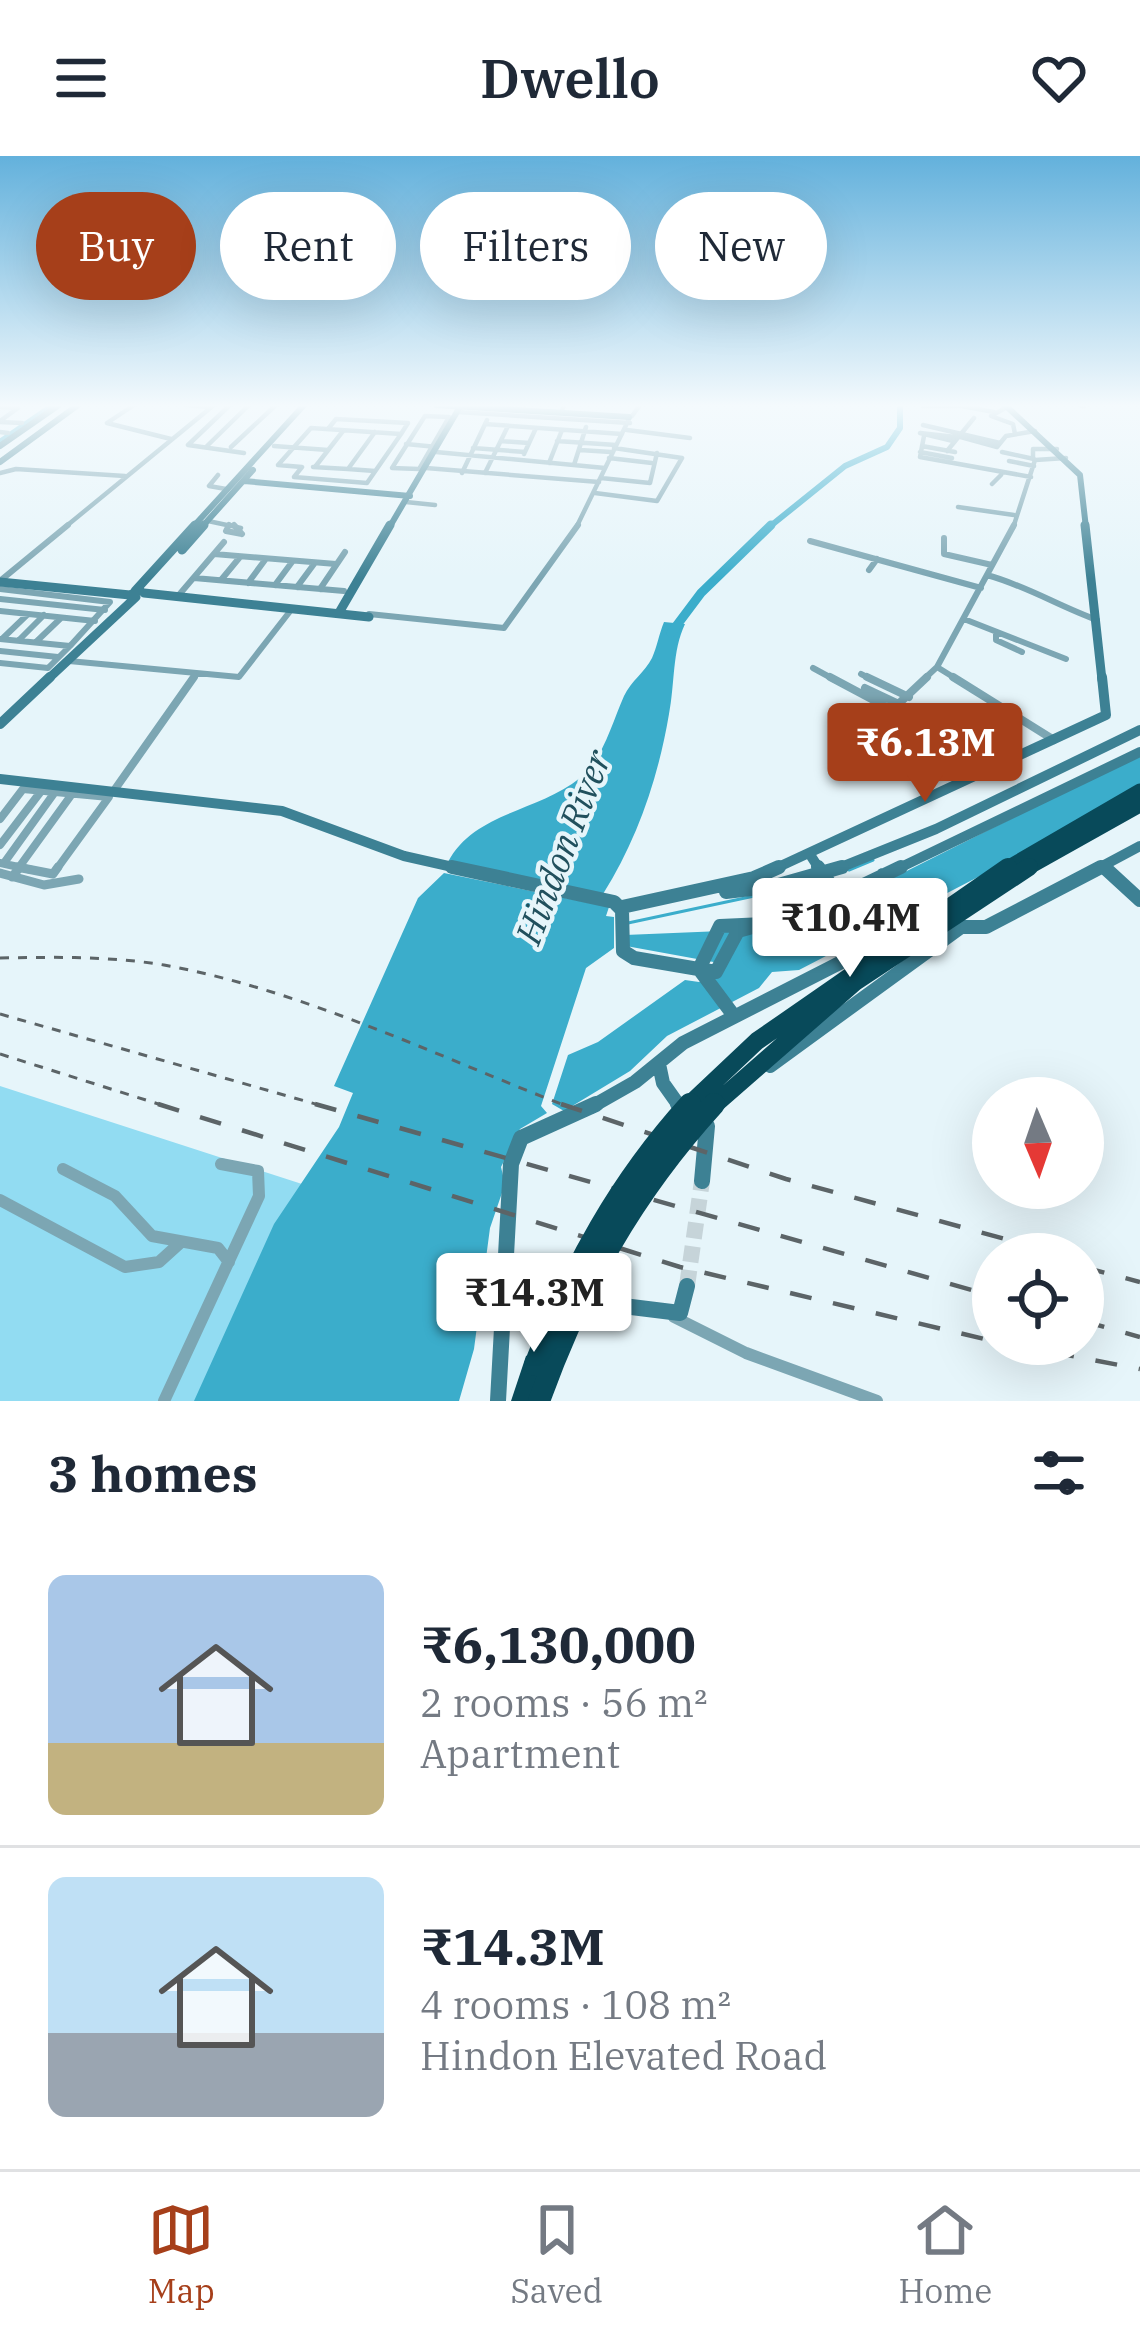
<!DOCTYPE html>
<html lang="en">
<head>
<meta charset="utf-8">
<style>
  :root { --surface:#fff; --page:#f2f2f3; --text:#1f2937; --muted:#747a83; --line:#e0e1e3; --accent:#a63f1a }
  body { margin:0; font-family:"IBM Plex Serif",serif; background:var(--page); color:var(--text); height:100vh; display:flex; flex-direction:column; font-size:45px; white-space:nowrap }
  * { box-sizing:border-box; margin:0 }
  p { font-size:39px; color:var(--muted) }
  .icon { flex:none; width:66px; height:66px; fill:none; stroke:currentColor; stroke-width:2; stroke-linecap:round; stroke-linejoin:round }
  .map { position:relative; height:1245px; overflow:hidden }
  .details { display:flex; flex-direction:column; background:var(--surface); flex:1 }
  .details>* { flex:none }
  .banner { position:absolute; left:36px; top:36px; width:1068px; height:108px; display:flex; gap:24px }
  .needle { width:78px; rotate:178deg }
  .fabs { position:absolute; left:972px; top:921px; display:grid; gap:24px }
  .fabs a { display:grid; place-items:center; width:132px; height:132px; border-radius:50%; background:var(--surface); box-shadow:0 12px 48px #0002; font-size:60px }
  .price { position:absolute; translate:-50% -102px; padding:0 27px; border-radius:12px; background:#fff; color:#222; font-size:39px; line-height:78px; filter:drop-shadow(0 3px 6px #0008) }
  .price::after { content:''; position:absolute; left:50%; top:72px; width:36px; height:27px; margin-left:-18px; background:inherit; clip-path:polygon(0 0,100% 0,50% 100%) }
  .price.selected { background:var(--accent); color:#fff }
  ul { padding:0; list-style:none }
  li { display:flex; align-items:center; gap:36px; height:300px; padding:0 48px }
  li+li { border-top:3px solid var(--line) }
  li span { display:grid; place-items:center; flex:none; width:336px; height:240px; border-radius:18px; color:#555 }
  li>.icon { margin-inline-start:auto }
  span .icon { width:144px; height:144px; fill:#fffc; stroke-width:1 }
  li b { font-size:51px }
  h2 { display:flex; justify-content:space-between; align-items:center; height:144px; padding:0 48px; font-size:51px }
  .chip { padding:0 42px; border-radius:54px; background:var(--surface); box-shadow:0 12px 48px #0002; font-size:42px; line-height:108px }
  .chip.selected { background:var(--accent); color:#fff }
  header { display:flex; justify-content:space-between; align-items:center; height:156px; padding:0 48px; background:var(--surface); font-size:54px; font-weight:600 }
  .dock { display:flex; justify-content:space-around; align-items:center; height:168px; border-top:3px solid var(--line); background:var(--surface); font-size:33px; color:var(--muted) }
  .dock a { display:grid; justify-items:center; gap:6px }
  .dock .selected { color:var(--accent) }
  .map>svg:first-child { display:block }
  .green { fill:#92dcf2 }
  .water { fill:#3badcb }
  .lines { fill:none; stroke-linecap:round; stroke-linejoin:round }
  .stream { stroke:#3badcb; stroke-width:3 }
  .canal { stroke:#3badcb; stroke-width:4.5 }
  .river-far1 { stroke:#3badcb; stroke-width:6 }
  .river { stroke:#3badcb; stroke-width:9 }
  .secondary-tunnel { stroke:#c6d4d9; stroke-width:16; stroke-dasharray:16 8; stroke-linecap:butt }
  .street-far4 { stroke:#7ca6b3; stroke-width:4.5 }
  .street-far3 { stroke:#7ca6b3; stroke-width:6 }
  .street-far2 { stroke:#7ca6b3; stroke-width:8 }
  .street-far1 { stroke:#7ca6b3; stroke-width:9 }
  .street { stroke:#7ca6b3; stroke-width:12 }
  .secondary-far4 { stroke:#3d8194; stroke-width:6 }
  .secondary-far3 { stroke:#3d8194; stroke-width:9 }
  .secondary-far2 { stroke:#3d8194; stroke-width:10 }
  .secondary-far1 { stroke:#3d8194; stroke-width:14 }
  .secondary { stroke:#3d8194; stroke-width:16 }
  .highway { fill:#084a5a; fill-rule:evenodd }
  .rail-far1 { stroke:#5c6467; stroke-width:3; stroke-dasharray:9 9; stroke-linecap:butt }
  .rail { stroke:#5c6467; stroke-width:4.5; stroke-dasharray:22 22; stroke-linecap:butt }
  .highway-bridge-far2 { stroke:#084a5a; stroke-width:15 }
  .highway-bridge-far1 { stroke:#084a5a; stroke-width:18 }
  .highway-bridge { stroke:#084a5a; stroke-width:22 }
  .labels { text-anchor:middle; stroke-width:9; stroke-linejoin:round; paint-order:stroke }
  .water-label { font-size:36px; font-style:italic; fill:#21505d; stroke:#e6f5fa }
</style>
</head>
<body>
<header><svg class="icon" aria-label="menu" viewBox="0 0 24 24"><path d="M4 6h16M4 12h16M4 18h16"/></svg>Dwello<svg class="icon" aria-label="heart" viewBox="0 0 24 24"><path d="M12 20l-8-8c-3-5 5-10 8-4 3-6 11-1 8 4z"/></svg></header>
<div class="map">
<svg width="1140" height="1245" viewBox="0 0 1140 1245">
  <rect width="100%" height="100%" fill="#e6f5fa"/>
  <!-- green -->
  <path class="green" d="M0,930L302,1028L200,1245H0Z"/>
  <!-- water -->
  <path class="water" d="M664,466L685,468C672,495 675,528 669,558C658,623 637,684 603,738L448,706C474,656 538,656 580,622C603,603 612,567 624,540C631,525 645,516 652,502C657,491 659,478 664,466Z
    M1140,598V637L799,814L772,816L759,832L667,880L630,915L564,955L552,948L568,899L598,886L685,824L699,826L722,817L719,807L626,790L625,779L793,772Z
    M444,717L609,751L606,760L614,761V792L586,812L541,950L547,957L520,973L501,1011L505,1028L490,1072L474,1193L459,1245H194L274,1068L339,971L353,937L334,930L418,742Z"/>
  <g class="lines">
    <!-- stream -->
    <path class="stream" d="M849,714L873,704
      M628,767L759,739"/>
    <!-- canal -->
    <path class="canal" d="M0,285L52,249"/>
    <!-- river-far1 -->
    <path class="river-far1" d="M768,372L845,310L887,291L900,272V249"/>
    <!-- river -->
    <path class="river" d="M671,477L701,437L771,369"/>
    <!-- secondary-tunnel -->
    <path class="secondary-tunnel" d="M687,1130L702,1025"/>
    <!-- street-far4 -->
    <path class="street-far4" d="M186,249L209,251
      M230,249L188,289L244,297
      M956,249L994,256
      M1079,249L1084,250
      M923,250H957
      M0,251L18,252L0,265
      M1007,251L991,260L1013,268L1015,278
      M562,254L564,249
      M458,256L630,267
      M425,260L449,261L419,313L392,312Z
      M632,260L640,249
      M0,266L22,267
      M107,267L171,283
      M107,267L134,249
      M485,268L622,278
      M923,269L1000,287
      M311,272L401,278L367,327L294,321L302,311L278,309Z
      M328,273L336,263L408,267L401,278
      M627,274L690,282
      M0,276L8,277
      M375,276L348,313L375,315
      M924,280L920,301L1031,321
      M957,280L997,291L1006,280L1035,275
      M501,285L529,287
      M557,285L616,289
      M953,285L920,277L956,281
      M406,288L437,291
      M207,290L249,249
      M274,290L328,294
      M922,290L955,296
      M231,291L276,249
      M473,292L525,296
      M580,294L611,296
      M947,295L974,262
      M436,296L605,312
      M920,296L952,302
      M1002,296L1034,303
      M524,298L536,272
      M609,302L652,307
      M1033,302V293H1057
      M1009,305L1034,310
      M549,307L562,274
      M574,309L586,271
      M313,311L348,313
      M315,311L343,275
      M426,312L599,326
      M0,317L16,313L125,320
      M462,317L487,264
      M485,317L508,270
      M218,319L209,330L226,333
      M601,322L650,327L657,297
      M992,328L1001,319
      M595,337L657,345L682,302L614,292
      M406,346L435,349
      M958,351L1014,359
      M208,365L241,372
      M64,372L214,249
      M576,372L630,261
      M1013,372L1035,304L1066,302"/>
    <!-- street-far3 -->
    <path class="street-far3" d="M229,369L226,375L242,378
      M234,369L242,378
      M944,382V398L992,409
      M810,385L981,432
      M214,398L336,408
      M869,414L877,403
      M987,419C1027,430 1058,450 1097,464
      M194,422L344,435
      M221,424L240,401
      M0,425L68,369
      M248,427L265,404
      M275,429L292,406
      M297,431L314,408
      M0,433L110,446L70,490L0,483
      M320,433L345,396
      M178,440L224,386
      M0,443L105,454
      M0,455L95,465
      M369,458L504,472L578,369
      M964,463L1066,503
      M996,476V484L1022,496
      M3,482L27,459
      M19,484L44,459
      M37,485L61,462
      M0,495L58,501
      M69,505L239,521L291,454
      M0,507L48,512L70,490
      M813,512L835,524
      M861,518L873,524
      M192,524L196,518
      M923,524L937,511
      M958,524L937,511L1014,369"/>
    <!-- street-far2 -->
    <path class="street-far2" d="M830,521L892,554L927,521
      M867,521L909,541
      M953,521L1054,584
      M865,532L901,549
      M113,636L194,521
      M0,663L23,633L109,641L56,714
      M0,689L42,634
      M0,707L32,714
      M4,707L55,636
      M17,714L72,638"/>
    <!-- street-far1 -->
    <path class="street-far1" d="M17,711L53,718L58,711
      M0,717L44,729L79,723
      M12,721L20,711"/>
    <!-- street -->
    <path class="street" d="M63,1013L115,1040L152,1080L218,1092L229,1106
      M0,1044L125,1111L159,1106L180,1087
      M674,1161L746,1197L877,1245
      M164,1245L259,1040L258,1015L221,1008"/>
    <!-- secondary-far4 -->
    <path class="secondary-far4" d="M436,249L629,261
      M1005,249L1080,319L1086,372
      M0,290L59,249
      M0,306L78,249
      M244,325L410,340
      M192,372L304,249
      M201,372L253,314
      M389,372L461,249"/>
    <!-- secondary-far3 -->
    <path class="secondary-far3" d="M1085,369L1102,524
      M182,394L204,369
      M0,426L130,439L140,434
      M135,435L195,369
      M144,437L369,461
      M340,455L390,369
      M47,524L136,441"/>
    <!-- secondary-far2 -->
    <path class="secondary-far2" d="M0,568L50,521
      M0,623L282,655L404,700L466,714
      M809,697L820,714
      M772,714L1106,559L1102,521
      M834,714L936,673L1140,574
      M895,714L1140,596
      M1095,714L1140,690"/>
    <!-- secondary-far1 -->
    <path class="secondary-far1" d="M452,711L614,746L622,754L623,795L634,802L716,816L738,775L756,770
      M818,711L840,742
      M1104,711L1140,744
      M883,719L901,773
      M726,736L775,730L842,711
      M622,751L754,722L779,711
      M734,860L699,813L720,770L784,767L901,711
      M659,908L663,927L680,951
      M770,910L961,771
      M591,951L635,926L683,887L869,792L926,756L961,771H986L1101,711"/>
    <!-- secondary -->
    <path class="secondary" d="M678,948L684,956
      M702,1025L707,970
      M506,1164L550,1171
      M582,1165L589,1153L607,1148L680,1157L687,1130
      M498,1245L511,1008L521,982L596,948"/>
    <!-- highway -->
    <path class="highway" d="M535,1196L544,1200L548,1209L537,1245H511L526,1200Z"/>
    <!-- rail-far1 -->
    <path class="rail-far1" d="M0,802C55,801 109,800 164,809C306,835 436,900 569,951
      M0,858L326,951
      M0,898L168,951"/>
    <!-- rail -->
    <path class="rail" d="M158,948L680,1111L993,1185
      M315,948L993,1140
      M561,948L786,1023L1060,1098
      M1083,1111L1140,1126
      M1083,1165L1140,1181
      M1009,1188L1140,1213"/>
    <!-- highway-bridge-far2 -->
    <path class="highway-bridge-far2" d="M1004,714L1140,635
      M1024,714L1140,649"/>
    <!-- highway-bridge-far1 -->
    <path class="highway-bridge-far1" d="M687,951L757,885L1008,711
      M712,951L855,826L1029,711"/>
    <!-- highway-bridge -->
    <path class="highway-bridge" d="M535,1209C572,1112 620,1025 690,948
      M539,1245C580,1131 633,1037 714,948"/>
  </g>
  <!-- sky -->
  <linearGradient id="sky" x2="0" y2="1"><stop stop-color="#63b1dc"/><stop offset="0.59" stop-color="#f4fafd"/><stop offset="1" stop-color="#f4fafd" stop-opacity="0"/></linearGradient>
  <rect width="1140" height="423" fill="url(#sky)"/>
  <g class="labels">
    <!-- water labels -->
    <g class="water-label">
      <text transform="translate(563 691) rotate(-69)" y="13">Hindon River</text>
    </g>
  </g>
</svg>
<div class="fabs">
<a><svg class="needle" viewBox="-14 -14 28 28"><path d="M0-13l5 13h-10z" fill="#e53935"/><path d="M0 13l5-13h-10z" fill="#747a83"/></svg></a>
<a><svg class="icon" aria-label="locate" viewBox="0 0 24 24"><circle cx="12" cy="12" r="6"/><path d="M12 2v4M12 18v4M2 12h4M18 12h4"/></svg></a>
</div>
<b class="price selected" style="left:925px;top:649px">₹6.13M</b>
<b class="price" style="left:850px;top:824px">₹10.4M</b>
<b class="price" style="left:534px;top:1199px">₹14.3M</b>
<div class="banner">
<a class="chip selected">Buy</a>
<a class="chip">Rent</a>
<a class="chip">Filters</a>
<a class="chip">New</a>
</div>
</div>
<section class="details">
<h2>3 homes<svg class="icon" aria-label="filters" viewBox="0 0 24 24"><path d="M4 7h16M4 17h16"/><circle cx="9" cy="7" r="2"/><circle cx="15" cy="17" r="2"/></svg></h2>
<ul>
<li><span style="background:linear-gradient(#a9c7e8 70%,#c2b280 0)"><svg class="icon" aria-label="home" viewBox="0 0 24 24"><path d="M3 11l9-7 9 7M6 9v11h12V9"/></svg></span><div><b>₹6,130,000</b><p>2 rooms · 56 m²</p><p>Apartment</p></div></li>
<li><span style="background:linear-gradient(#bfe0f5 65%,#9aa5b1 0)"><svg class="icon" aria-label="home" viewBox="0 0 24 24"><path d="M3 11l9-7 9 7M6 9v11h12V9"/></svg></span><div><b>₹14.3M</b><p>4 rooms · 108 m²</p><p>Hindon Elevated Road</p></div></li>
</ul>
</section>
<nav class="dock">
<a class="selected"><svg class="icon" aria-label="map" viewBox="0 0 24 24"><path d="M3 6l6-2 6 2 6-2v14l-6 2-6-2-6 2zM9 4v14M15 6v14"/></svg>Map</a>
<a><svg class="icon" aria-label="saved" viewBox="0 0 24 24"><path d="M7 4h10v16l-5-4-5 4z"/></svg>Saved</a>
<a><svg class="icon" aria-label="home" viewBox="0 0 24 24"><path d="M3 11l9-7 9 7M6 9v11h12V9"/></svg>Home</a>
</nav>
</body>
</html>
